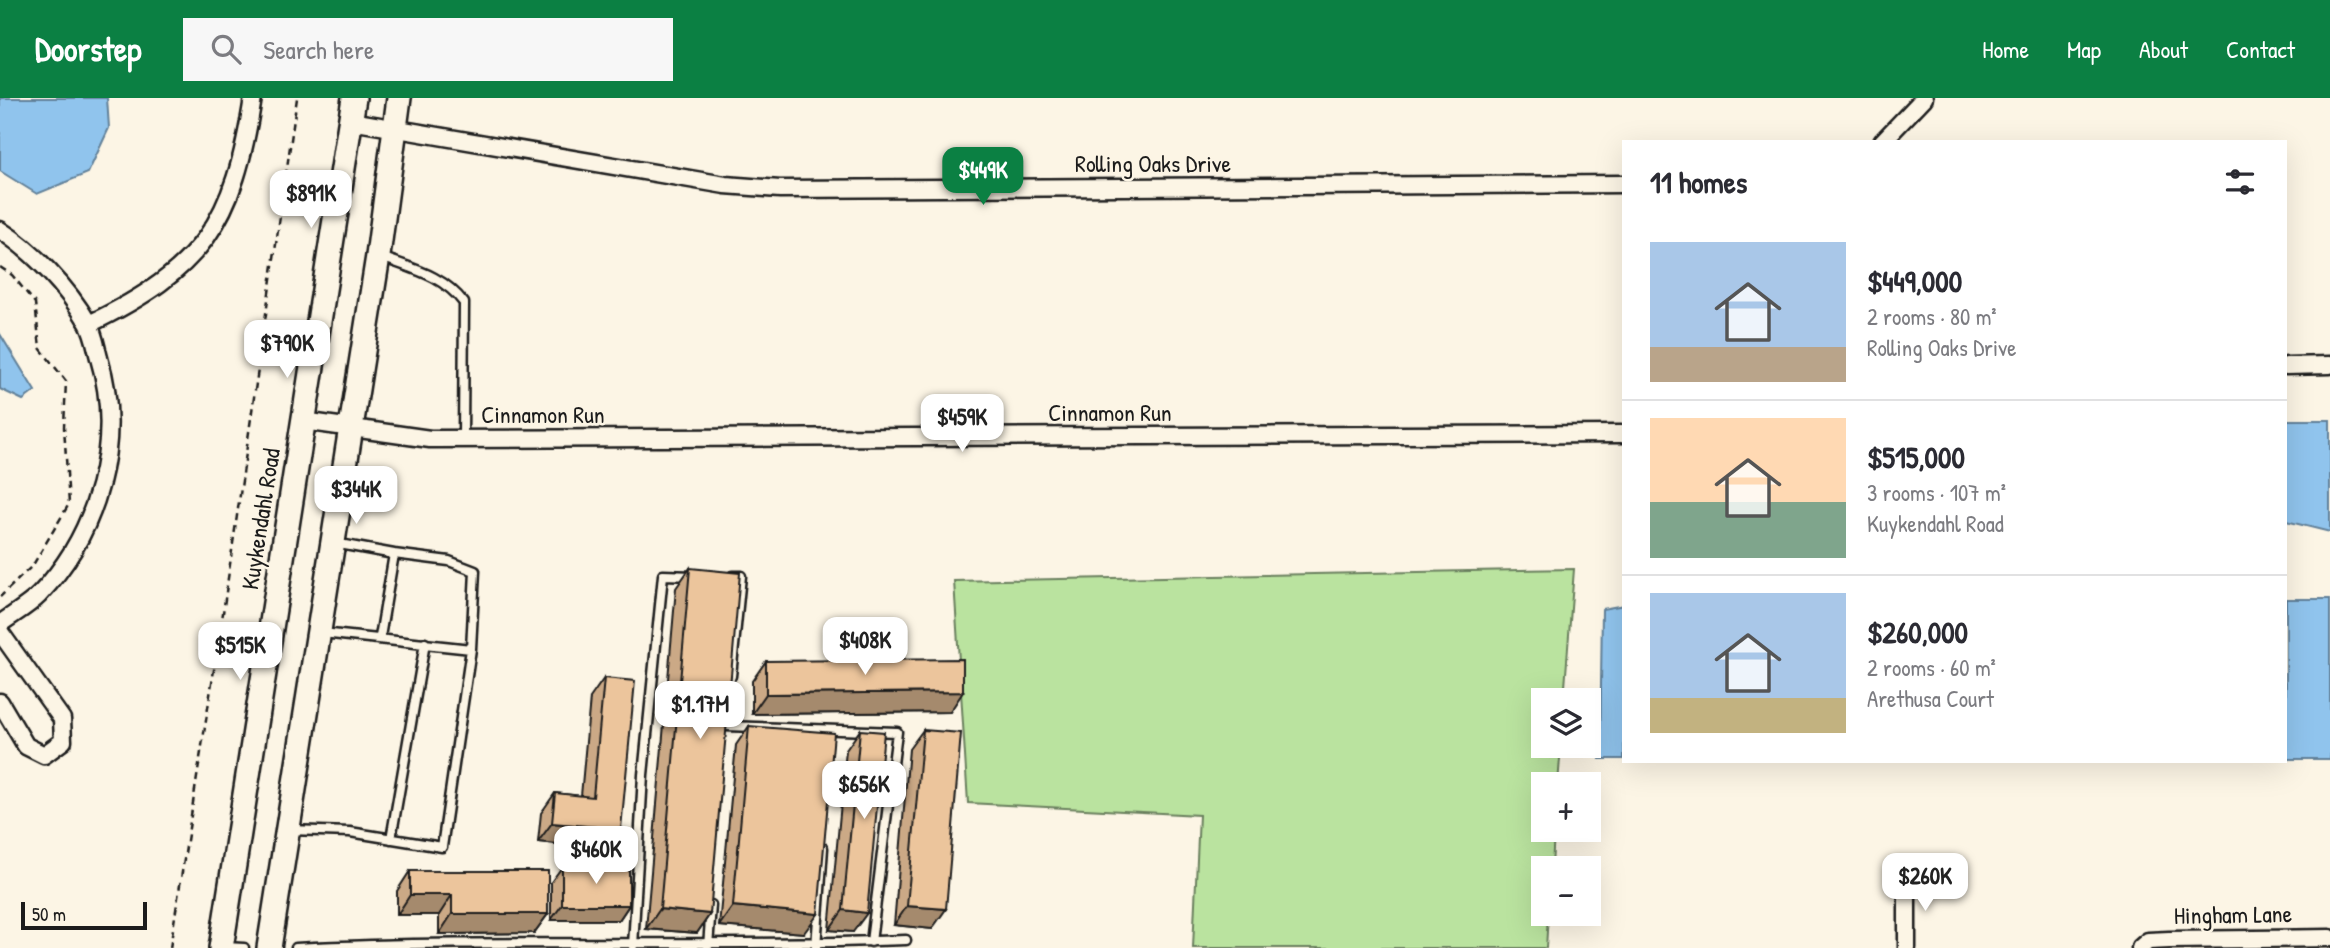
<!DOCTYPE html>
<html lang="en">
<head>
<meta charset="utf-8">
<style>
  :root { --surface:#fff; --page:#f7f7f7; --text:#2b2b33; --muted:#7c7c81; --line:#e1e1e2; --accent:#0b8043 }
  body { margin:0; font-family:"Patrick Hand",sans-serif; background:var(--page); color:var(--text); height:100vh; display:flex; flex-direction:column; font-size:26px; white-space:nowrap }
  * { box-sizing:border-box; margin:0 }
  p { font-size:23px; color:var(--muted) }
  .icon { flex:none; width:38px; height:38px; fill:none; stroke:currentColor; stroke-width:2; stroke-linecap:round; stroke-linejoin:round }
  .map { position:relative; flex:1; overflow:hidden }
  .side { position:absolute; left:1622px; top:42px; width:665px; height:623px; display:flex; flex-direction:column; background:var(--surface); border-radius:0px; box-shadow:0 7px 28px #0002 }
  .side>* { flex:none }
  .buttons { position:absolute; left:1531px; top:590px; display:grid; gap:14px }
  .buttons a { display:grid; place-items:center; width:70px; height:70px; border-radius:0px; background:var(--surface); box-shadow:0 7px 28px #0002; font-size:35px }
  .scale { position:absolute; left:21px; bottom:18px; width:126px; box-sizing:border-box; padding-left:7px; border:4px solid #1c1c1c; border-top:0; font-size:19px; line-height:24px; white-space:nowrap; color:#1c1c1c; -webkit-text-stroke:5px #fcf5e5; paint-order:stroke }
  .price { position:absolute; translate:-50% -60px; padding:0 16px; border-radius:14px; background:#fff; color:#222; font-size:23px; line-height:46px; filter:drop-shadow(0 2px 4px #0008) }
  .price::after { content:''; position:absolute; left:50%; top:42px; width:21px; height:16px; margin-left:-10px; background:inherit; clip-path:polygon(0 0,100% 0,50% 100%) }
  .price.selected { background:var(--accent); color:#fff }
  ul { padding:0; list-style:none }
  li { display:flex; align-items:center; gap:21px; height:175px; padding:0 28px }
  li+li { border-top:2px solid var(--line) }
  li span { display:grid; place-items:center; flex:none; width:196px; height:140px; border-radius:0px; color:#555 }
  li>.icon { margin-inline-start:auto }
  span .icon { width:84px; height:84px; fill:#fffc; stroke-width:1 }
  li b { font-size:30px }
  h2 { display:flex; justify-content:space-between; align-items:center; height:84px; padding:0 28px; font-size:30px }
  header { display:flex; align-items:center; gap:42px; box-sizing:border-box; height:98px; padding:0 35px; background:var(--accent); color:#fff }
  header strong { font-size:33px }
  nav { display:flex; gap:38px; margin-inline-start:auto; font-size:24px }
  .search { width:490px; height:63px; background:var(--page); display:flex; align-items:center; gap:18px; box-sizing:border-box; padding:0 24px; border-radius:0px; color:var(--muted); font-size:26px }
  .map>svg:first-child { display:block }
  .green { fill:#bae39f; stroke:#6b805e; stroke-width:2 }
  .water { fill:#90c4ed; stroke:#628199; stroke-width:2 }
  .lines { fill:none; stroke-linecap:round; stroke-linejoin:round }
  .lane-casing { stroke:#1c1c1c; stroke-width:13 }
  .street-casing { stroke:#1c1c1c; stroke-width:21 }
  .secondary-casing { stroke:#1c1c1c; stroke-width:28 }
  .path { stroke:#1c1c1c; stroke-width:2.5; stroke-dasharray:7 5; stroke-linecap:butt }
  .lane { stroke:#fcf5e5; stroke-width:8 }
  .street { stroke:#fcf5e5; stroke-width:16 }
  .secondary { stroke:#fcf5e5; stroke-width:23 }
  .wall { fill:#cba986; stroke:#1c1c1c; stroke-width:2 }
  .shaded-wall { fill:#a58a6d; stroke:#1c1c1c; stroke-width:2 }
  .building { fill:#ecc59c; stroke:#1c1c1c; stroke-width:2 }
  .labels { text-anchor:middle; stroke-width:5; stroke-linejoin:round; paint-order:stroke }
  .street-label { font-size:24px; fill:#1c1c1c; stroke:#fcf5e5 }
</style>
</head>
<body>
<header>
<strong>Doorstep</strong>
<div class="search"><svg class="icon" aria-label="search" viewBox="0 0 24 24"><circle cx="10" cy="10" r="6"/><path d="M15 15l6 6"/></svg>Search here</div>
<nav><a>Home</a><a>Map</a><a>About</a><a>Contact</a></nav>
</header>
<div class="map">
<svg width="2330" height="850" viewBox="0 0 2330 850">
  <rect width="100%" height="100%" fill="#fcf5e5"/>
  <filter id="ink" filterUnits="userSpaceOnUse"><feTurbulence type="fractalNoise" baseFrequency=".0143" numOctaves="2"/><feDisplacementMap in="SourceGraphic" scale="14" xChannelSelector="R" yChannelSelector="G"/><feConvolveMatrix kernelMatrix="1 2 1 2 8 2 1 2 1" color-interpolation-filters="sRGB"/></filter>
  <g filter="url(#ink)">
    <!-- green -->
    <path class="green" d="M1574,471L1564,602H1544V648H1561L1558,686H1544V732H1554L1552,770H1544V816H1548L1546,850H1193L1199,717L968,705L954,483Z"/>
    <!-- water -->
    <path class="water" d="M0,0H107L109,30L88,75L37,96L0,73Z
      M0,236L35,293L23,302L0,291Z
      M2286,322H2330V434L2286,423Z
      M2286,501H2330V661H2286Z
      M1624,507V661H1600L1602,511Z"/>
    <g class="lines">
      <defs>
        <path id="lane" d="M381,159C413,171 443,177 464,205L463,340
          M334,445L394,456L380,539
          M394,456L449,463L475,473L471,551
          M731,578L741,478H732
          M726,628L897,634L871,844
          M289,732L350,734L442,749L471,551L322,535
          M391,741L425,545
          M633,848L643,677L663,477L694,478
          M224,849L244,850
          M708,849L711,807
          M816,849L823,750
          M296,850C499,840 703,850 906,842"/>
        <path id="street" d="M351,23L725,87L780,91L1624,86
          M1882,44L1924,0
          M0,132C33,153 68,190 88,225C94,235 96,249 99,260C124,343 98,435 39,497C28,508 12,517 0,526
          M89,226C203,171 234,124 253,0
          M2286,268L2330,267
          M303,323L430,341L1624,336
          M0,534L62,621L63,643L44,657L26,648L0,604
          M1907,781V850
          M2140,850L2148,843L2169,842L2330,840"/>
        <path id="secondary" d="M221,850L354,0
          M269,850L378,158L399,0"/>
      </defs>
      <!-- lane casing -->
      <use href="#lane" class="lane-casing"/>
      <!-- street casing -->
      <use href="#street" class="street-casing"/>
      <!-- secondary casing -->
      <use href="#secondary" class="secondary-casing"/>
      <!-- path -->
      <path class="path" d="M0,169L12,177L35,205L40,250L66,283L64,329L69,406L33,467L0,499
        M170,850L223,515L297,0"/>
      <!-- lane -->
      <use href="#lane" class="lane"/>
      <!-- street -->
      <use href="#street" class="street"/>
      <!-- secondary -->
      <use href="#secondary" class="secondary"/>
    </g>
    <!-- wall -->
    <path class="wall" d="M690,470L710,816L697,835L646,831L676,490Z
      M766,563L950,614L752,616V583Z
      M604,580L607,751L538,744L541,715L555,695L581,698L590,600Z
      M749,628L804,835L719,828L736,647Z
      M860,632L853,834L829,832L846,652Z
      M923,632L932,831L894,827L909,651Z
      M562,769L629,807L619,822H551V784Z
      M410,773L548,816L534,835L439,836V817H397V793Z"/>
    <!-- shaded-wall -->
    <path class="shaded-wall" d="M963,594L950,614L752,616L766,596Z
      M552,725L621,731L607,751L538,744Z
      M410,797H452L439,817H397Z
      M562,807H629L619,822H551Z
      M733,808L818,816L804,835L719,828Z
      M907,808L946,811L932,831L894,827Z
      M660,811L710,816L697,835L646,831Z
      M843,812L867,815L853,834L829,832Z
      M452,816H548L534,835L439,836Z"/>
    <!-- building -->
    <path class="building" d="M690,470L740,475L710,816L660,811Z
      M963,561V594L766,596V563Z
      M604,580L635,583L621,731L552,725L555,695L593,699Z
      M749,628L834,635L818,816L733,808Z
      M860,632L884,634L867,815L843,812Z
      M923,632L961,635L946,811L907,808Z
      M629,768V807H562V769Z
      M410,773H548V816H452V797H410Z"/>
  </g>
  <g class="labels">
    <!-- street labels -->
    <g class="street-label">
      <text x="1153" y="74">Rolling Oaks Drive</text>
      <text x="1110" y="323">Cinnamon Run</text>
      <text x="543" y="325">Cinnamon Run</text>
      <text transform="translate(261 421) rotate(-81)" y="8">Kuykendahl Road</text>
      <text transform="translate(2233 817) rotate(-1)" y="8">Hingham Lane</text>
    </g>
  </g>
</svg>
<div class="buttons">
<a><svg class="icon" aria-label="layers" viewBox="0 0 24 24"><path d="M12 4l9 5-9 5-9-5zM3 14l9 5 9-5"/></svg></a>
<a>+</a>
<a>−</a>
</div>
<div class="scale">50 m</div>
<b class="price selected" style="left:983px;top:109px">$449K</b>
<b class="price" style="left:311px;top:132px">$891K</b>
<b class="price" style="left:287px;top:282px">$790K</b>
<b class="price" style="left:962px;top:356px">$459K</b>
<b class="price" style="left:356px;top:428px">$344K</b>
<b class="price" style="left:865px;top:579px">$408K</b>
<b class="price" style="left:240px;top:584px">$515K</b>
<b class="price" style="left:700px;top:643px">$1.17M</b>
<b class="price" style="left:864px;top:723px">$656K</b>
<b class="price" style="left:596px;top:788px">$460K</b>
<b class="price" style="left:1925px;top:815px">$260K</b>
<section class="side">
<h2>11 homes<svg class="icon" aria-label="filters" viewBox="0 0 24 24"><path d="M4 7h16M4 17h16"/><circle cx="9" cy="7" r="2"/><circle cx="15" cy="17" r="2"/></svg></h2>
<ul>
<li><span style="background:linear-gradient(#a9c7e8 75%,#b9a48a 0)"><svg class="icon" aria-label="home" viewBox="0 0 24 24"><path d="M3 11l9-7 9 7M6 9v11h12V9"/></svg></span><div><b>$449,000</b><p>2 rooms · 80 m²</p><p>Rolling Oaks Drive</p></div></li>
<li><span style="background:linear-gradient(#ffd9b3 60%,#7fa58c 0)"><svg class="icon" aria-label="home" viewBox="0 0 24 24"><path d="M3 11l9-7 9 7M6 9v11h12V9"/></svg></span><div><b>$515,000</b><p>3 rooms · 107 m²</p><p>Kuykendahl Road</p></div></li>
<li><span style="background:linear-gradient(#a9c7e8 75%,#c2b280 0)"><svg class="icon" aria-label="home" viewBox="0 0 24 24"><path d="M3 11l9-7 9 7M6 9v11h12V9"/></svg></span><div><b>$260,000</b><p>2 rooms · 60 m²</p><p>Arethusa Court</p></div></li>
</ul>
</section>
</div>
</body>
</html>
